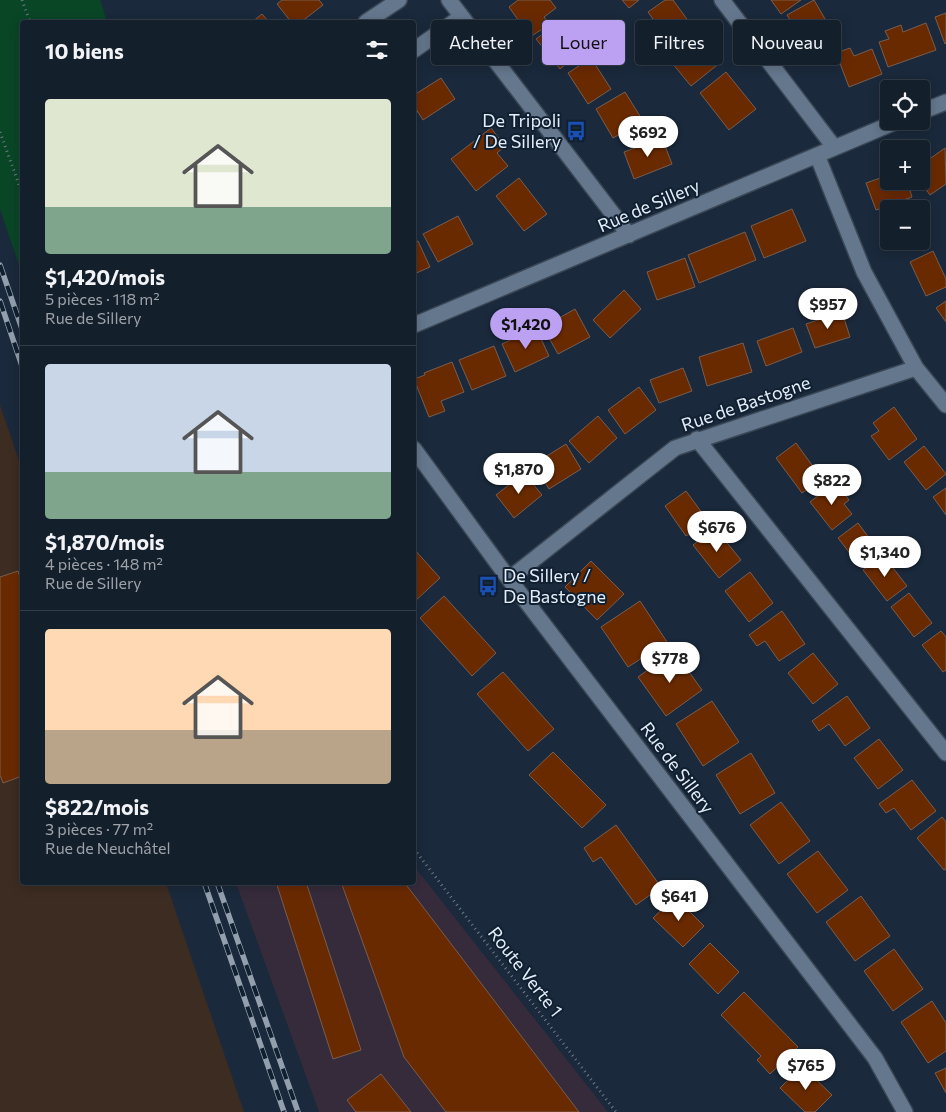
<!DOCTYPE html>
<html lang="fr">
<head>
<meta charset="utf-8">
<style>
  :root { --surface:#141f2c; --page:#212c38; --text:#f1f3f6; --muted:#9da2a9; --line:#333d48; --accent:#bca0f2 }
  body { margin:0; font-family:Commissioner,sans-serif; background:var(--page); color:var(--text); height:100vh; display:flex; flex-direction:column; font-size:19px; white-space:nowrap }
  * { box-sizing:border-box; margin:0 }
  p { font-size:16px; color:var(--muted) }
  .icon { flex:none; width:28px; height:28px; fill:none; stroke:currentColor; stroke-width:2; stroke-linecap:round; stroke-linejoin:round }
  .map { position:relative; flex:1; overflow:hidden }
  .details { position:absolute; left:20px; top:20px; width:396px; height:865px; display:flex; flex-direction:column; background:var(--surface); border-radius:5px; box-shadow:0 2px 12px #0003,0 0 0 1px var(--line) }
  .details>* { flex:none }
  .top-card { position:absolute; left:431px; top:20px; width:439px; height:45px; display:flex; gap:10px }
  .fabs { position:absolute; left:880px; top:80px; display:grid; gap:10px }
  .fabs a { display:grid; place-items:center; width:50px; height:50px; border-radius:5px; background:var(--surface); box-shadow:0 2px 12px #0003,0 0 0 1px var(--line); font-size:25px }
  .price { position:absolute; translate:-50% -42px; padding:0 11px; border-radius:18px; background:#fff; color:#222; font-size:16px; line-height:32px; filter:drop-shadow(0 1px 2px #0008) }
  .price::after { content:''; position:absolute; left:50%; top:30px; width:15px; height:11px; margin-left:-8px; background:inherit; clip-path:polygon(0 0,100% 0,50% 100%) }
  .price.selected { background:var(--accent); color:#111 }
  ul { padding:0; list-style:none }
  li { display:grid; align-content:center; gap:10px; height:265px; padding:0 25px }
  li+li { border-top:1px solid var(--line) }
  li span { display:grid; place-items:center; height:155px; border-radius:5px; color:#555 }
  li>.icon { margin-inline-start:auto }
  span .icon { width:90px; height:90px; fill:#fffc; stroke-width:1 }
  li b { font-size:21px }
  h2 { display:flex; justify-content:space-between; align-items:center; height:60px; padding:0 25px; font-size:21px }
  .chip { padding:0 18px; border-radius:5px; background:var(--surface); box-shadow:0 2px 12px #0003,0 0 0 1px var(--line); font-size:18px; line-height:45px }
  .chip.selected { background:var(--accent); color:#111 }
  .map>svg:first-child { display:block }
  .commercial { fill:#352b3b }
  .industrial { fill:#3c2c21 }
  .green { fill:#094626 }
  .building { fill:#6a2a00; stroke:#785e51 }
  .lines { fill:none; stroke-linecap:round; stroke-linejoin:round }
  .minor-casing { stroke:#3a4756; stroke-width:18 }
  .path { stroke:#6d7a89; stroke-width:3; stroke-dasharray:1 4; stroke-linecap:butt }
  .minor { stroke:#65778d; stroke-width:15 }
  .rail-casing { stroke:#939fad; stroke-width:5.5 }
  .rail { stroke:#102031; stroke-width:4; stroke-dasharray:11; stroke-linecap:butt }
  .labels { text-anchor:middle; stroke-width:4; stroke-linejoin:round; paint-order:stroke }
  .poi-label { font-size:18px; fill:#e4eefa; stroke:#102031; text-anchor:end }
  .street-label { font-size:18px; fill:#e4eefa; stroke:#102031 }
</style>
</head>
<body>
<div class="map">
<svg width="946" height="1112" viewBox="0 0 946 1112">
  <rect width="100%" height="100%" fill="#1a293b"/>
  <!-- commercial -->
  <path class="commercial" d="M414,866L608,1112H319L236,883L414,882Z"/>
  <!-- industrial -->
  <path class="industrial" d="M0,405L22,469V882L166,883L244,1112H0Z"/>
  <!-- green -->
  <path class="green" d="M0,0H100L107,22H22V274L0,209Z"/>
  <!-- building -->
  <path class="building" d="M282,0H319L323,5L301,22H291L277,4Z
    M518,0H550L556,8L544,17L550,24L530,37L509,7Z
    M622,0H639L629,8Z
    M665,0H673L692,26L669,42L648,12Z
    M771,0H801L781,14Z
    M814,0L835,36L809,52L787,15Z
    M946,13V43L945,44L935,17Z
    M262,14L269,22H252Z
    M573,21L591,43L560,69L536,39L554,25L560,32Z
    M926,23L936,50L888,67L879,42L889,39L885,31L901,25L903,32Z
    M695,30L721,62L691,86L672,63L681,57L673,47Z
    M850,48L854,56L872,49L882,74L849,87L836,53Z
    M591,58L611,89L588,104L568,73Z
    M726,72L756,109L729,130L700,93Z
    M441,78L455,99L423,120L414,106V95Z
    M625,92L643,121L613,138L596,109Z
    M491,128L505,146L497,153L508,166L476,191L451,159Z
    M662,138L672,164L634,179L624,152Z
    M945,148L946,184L930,195L920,181L921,165Z
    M889,175V181H907L912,197L876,210L866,183Z
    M519,178L547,214L524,231L496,196Z
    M792,209L806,241L764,258L751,226Z
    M458,216L473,244L438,262L423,234Z
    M745,232L756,260L699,283L688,255Z
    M418,241L430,267L414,274V243Z
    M933,251L946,279V287L926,296L910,262Z
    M685,258L695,287L657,300L647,272Z
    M624,290L641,309L610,338L593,320Z
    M946,301V322L936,308Z
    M575,309L590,337L558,354L543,327Z
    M842,312L850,337L815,348L806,324Z
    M536,328L549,356L515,372L502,344Z
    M793,328L802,352L766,366L757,341Z
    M743,343L752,372L707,386L699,357Z
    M494,346L506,376L472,390L459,360Z
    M452,362L464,392L441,401L445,411L429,417L414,379L425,375L424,373Z
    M683,368L692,391L659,403L650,380Z
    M639,387L656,410L625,434L608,410Z
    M894,407L917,439L889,460L871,436L879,431L873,423Z
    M598,416L617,438L589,463L569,441Z
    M796,443L822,479L802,493L776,458Z
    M566,444L581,469L549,489L534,464Z
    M924,446L946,474L926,490L904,462Z
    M524,473L542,495L514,518L496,495Z
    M836,482L849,500L844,504L852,514L832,530L810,502Z
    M946,488V515L933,497Z
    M686,491L708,521L686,536L665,506Z
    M858,523L878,550L859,565L838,538Z
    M715,528L741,560L719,578L693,545Z
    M414,549L440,578L414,602Z
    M883,555L907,586L887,601L863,570Z
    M591,561L624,594L597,620L565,587Z
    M18,571L22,583V776L3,783L0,775V577Z
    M750,572L773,603L749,622L725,591Z
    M909,593L932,623L914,637L891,607Z
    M444,596L496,653L472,676L420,618Z
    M640,601L667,642L628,667L601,627Z
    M782,611L805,644L779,661L765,641L757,646L749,635Z
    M941,631L946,637V670L943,672L922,645Z
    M674,651L702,690L666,716L638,677Z
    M813,653L838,684L813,704L788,673Z
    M503,672L554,729L528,751L477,694Z
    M847,696L870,728L845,746L829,724L819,731L812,721Z
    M712,701L739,742L703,766L676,724Z
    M879,739L903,770L878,789L854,758Z
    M553,752L606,805L582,828L529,775Z
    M751,753L775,793L740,814L716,775Z
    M912,780L936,811L911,830L894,808L886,813L879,804Z
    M781,802L810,841L779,864L750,825Z
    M942,817L946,822V869L944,870L917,838Z
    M616,825L661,887L636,905L601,857L593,862L584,848Z
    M818,851L848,890L817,913L787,874Z
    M276,882H306L361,1050L333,1059Z
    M341,882H404L579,1112H446L404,1057Z
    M861,896L890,936L855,961L826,922Z
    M675,897L704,926L683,947L653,918Z
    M710,943L739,972L718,994L689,964Z
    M894,949L923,989L893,1011L864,971Z
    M744,992L798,1047L770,1074L757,1060L761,1056L721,1015Z
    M932,1001L946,1023V1051L928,1063L901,1022Z
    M802,1066L832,1095L815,1112H805L780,1088Z
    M946,1068V1093L935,1073Z
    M381,1074L411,1112H356L347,1100Z"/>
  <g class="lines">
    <defs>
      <path id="minor" d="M449,0L629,235
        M722,0L834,147
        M366,22L399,0
        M414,50L461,17
        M921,112L946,102
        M817,155L864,272L916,368L946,405
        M414,325L898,121
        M697,439L946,753
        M414,449L509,579L875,1058L905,1112
        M509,579L675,448L916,368"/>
    </defs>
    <!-- minor casing -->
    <use href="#minor" class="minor-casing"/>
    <!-- path -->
    <path class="path" d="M22,0L30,22
      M0,132L22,193
      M414,849L616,1112"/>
    <!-- minor -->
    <use href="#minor" class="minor"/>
    <defs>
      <path id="rail" d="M0,265L22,329
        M0,301L22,366
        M204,882L284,1112
        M217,882L298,1112"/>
    </defs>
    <!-- rail casing -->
    <use href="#rail" class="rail-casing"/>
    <!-- rail -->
    <use href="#rail" class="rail"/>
  </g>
  <!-- icons -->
  <defs>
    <symbol id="bus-bare" viewBox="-9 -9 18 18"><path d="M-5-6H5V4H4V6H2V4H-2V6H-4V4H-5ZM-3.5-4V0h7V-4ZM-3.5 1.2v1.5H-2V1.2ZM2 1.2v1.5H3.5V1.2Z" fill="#1a4fb4" stroke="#102031" stroke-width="2.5" paint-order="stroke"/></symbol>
  </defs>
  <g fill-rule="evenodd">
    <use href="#bus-bare" x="562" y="117" width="28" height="28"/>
    <use href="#bus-bare" x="474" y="572" width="28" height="28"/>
  </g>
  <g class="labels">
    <!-- poi labels -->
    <g class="poi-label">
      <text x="561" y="127">De Tripoli<tspan x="561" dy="21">/ De Sillery</tspan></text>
      <text x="503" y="582" text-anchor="start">De Sillery /<tspan x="503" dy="21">De Bastogne</tspan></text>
    </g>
    <!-- street labels -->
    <g class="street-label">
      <text transform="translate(649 206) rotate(-23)" y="6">Rue de Sillery</text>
      <text transform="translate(746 404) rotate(-19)" y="6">Rue de Bastogne</text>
      <text transform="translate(677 768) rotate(53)" y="6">Rue de Sillery</text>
      <text transform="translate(525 972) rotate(52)" y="6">Route Verte 1</text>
    </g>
  </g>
</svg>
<div class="fabs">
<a><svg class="icon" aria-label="locate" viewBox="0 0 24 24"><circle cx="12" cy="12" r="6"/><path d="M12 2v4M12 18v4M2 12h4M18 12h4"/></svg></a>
<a>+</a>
<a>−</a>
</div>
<b class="price" style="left:648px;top:158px">$692</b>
<b class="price" style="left:828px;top:330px">$957</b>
<b class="price selected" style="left:526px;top:350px">$1,420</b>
<b class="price" style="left:519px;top:495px">$1,870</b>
<b class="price" style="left:832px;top:506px">$822</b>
<b class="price" style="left:717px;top:553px">$676</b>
<b class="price" style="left:885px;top:578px">$1,340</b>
<b class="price" style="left:670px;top:684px">$778</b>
<b class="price" style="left:679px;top:922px">$641</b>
<b class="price" style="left:806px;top:1091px">$765</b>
<div class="top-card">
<a class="chip">Acheter</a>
<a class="chip selected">Louer</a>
<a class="chip">Filtres</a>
<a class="chip">Nouveau</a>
</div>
<section class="details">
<h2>10 biens<svg class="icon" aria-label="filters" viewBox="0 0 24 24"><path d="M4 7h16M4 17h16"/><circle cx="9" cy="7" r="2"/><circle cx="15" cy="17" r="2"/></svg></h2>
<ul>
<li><span style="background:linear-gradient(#dfe7d0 70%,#7fa58c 0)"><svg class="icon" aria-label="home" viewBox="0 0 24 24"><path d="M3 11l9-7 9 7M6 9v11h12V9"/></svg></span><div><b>$1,420/mois</b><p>5 pièces · 118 m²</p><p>Rue de Sillery</p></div></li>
<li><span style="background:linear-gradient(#c9d6e8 70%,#7fa58c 0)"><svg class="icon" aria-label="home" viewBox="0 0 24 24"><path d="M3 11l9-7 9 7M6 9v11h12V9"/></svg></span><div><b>$1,870/mois</b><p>4 pièces · 148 m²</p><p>Rue de Sillery</p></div></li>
<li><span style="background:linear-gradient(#ffd9b3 65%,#b9a48a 0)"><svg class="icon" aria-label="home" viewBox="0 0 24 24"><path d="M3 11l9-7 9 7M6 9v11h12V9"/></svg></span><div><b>$822/mois</b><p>3 pièces · 77 m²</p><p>Rue de Neuchâtel</p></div></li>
</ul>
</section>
</div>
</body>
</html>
